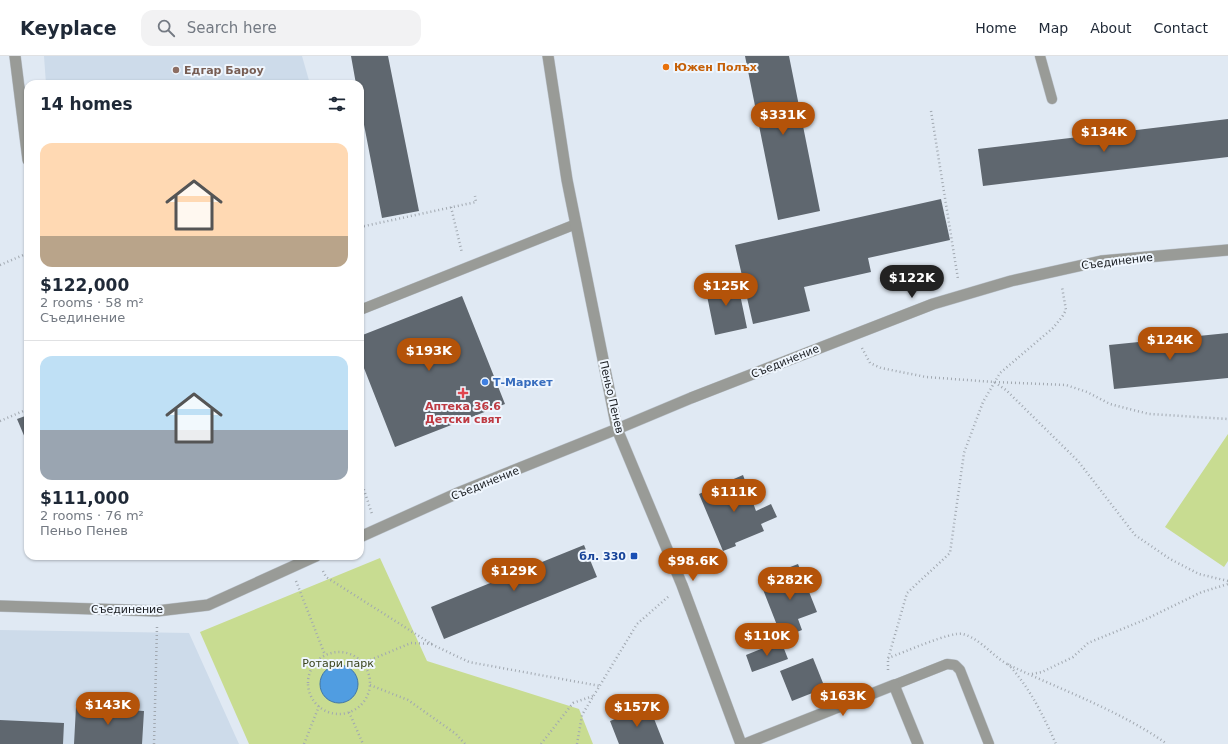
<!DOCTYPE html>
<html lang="en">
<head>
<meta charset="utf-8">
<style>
  :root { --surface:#fff; --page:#f2f2f3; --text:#1f2937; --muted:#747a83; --line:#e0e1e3; --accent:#b45309 }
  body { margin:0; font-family:"DejaVu Sans",sans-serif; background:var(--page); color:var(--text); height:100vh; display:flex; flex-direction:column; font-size:15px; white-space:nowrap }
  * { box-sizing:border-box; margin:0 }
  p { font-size:13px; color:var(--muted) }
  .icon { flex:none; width:22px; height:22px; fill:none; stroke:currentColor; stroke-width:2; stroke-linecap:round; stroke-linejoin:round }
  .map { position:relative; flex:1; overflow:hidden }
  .details { position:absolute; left:24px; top:24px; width:340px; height:480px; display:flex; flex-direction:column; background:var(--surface); border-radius:12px; box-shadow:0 1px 3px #0004 }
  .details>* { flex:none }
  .price { position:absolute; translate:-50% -34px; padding:0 9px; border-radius:14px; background:var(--accent); color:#fff; font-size:13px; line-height:26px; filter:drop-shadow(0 1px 2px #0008) }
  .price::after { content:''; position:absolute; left:50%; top:24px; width:12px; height:9px; margin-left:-6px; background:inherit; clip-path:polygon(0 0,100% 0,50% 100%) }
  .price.current { background:#222; color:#fff }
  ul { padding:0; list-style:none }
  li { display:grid; align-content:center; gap:8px; height:212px; padding:0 16px }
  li+li { border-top:1px solid var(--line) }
  li span { display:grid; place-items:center; height:124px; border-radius:12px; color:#555 }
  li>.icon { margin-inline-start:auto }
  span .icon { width:72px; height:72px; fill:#fffc; stroke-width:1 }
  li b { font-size:17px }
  h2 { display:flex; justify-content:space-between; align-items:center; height:48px; padding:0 16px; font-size:17px }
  header { display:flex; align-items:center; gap:24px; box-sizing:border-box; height:56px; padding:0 20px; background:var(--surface); border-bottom:1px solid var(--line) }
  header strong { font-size:19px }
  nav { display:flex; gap:22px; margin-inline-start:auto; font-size:14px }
  .search { width:280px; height:36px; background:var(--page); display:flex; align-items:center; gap:10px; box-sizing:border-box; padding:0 14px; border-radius:12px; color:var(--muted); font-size:15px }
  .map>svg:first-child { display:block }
  .built { fill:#cddbea }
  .green { fill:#c8dc91 }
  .water { fill:#509de1; stroke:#4076a7 }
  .building { fill:#5f676f }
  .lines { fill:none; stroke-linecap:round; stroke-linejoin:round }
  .service-casing { stroke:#bcc4cd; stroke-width:11 }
  .minor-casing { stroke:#bcc4cd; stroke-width:12 }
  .tertiary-casing { stroke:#bcc4cd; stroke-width:12 }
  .path { stroke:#a1a8b0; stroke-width:2.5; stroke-dasharray:1 3; stroke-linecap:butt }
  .service { stroke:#999b97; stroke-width:10 }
  .minor { stroke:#999b97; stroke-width:11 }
  .tertiary { stroke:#999b97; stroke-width:11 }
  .food-dot { fill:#e8710a; stroke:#eff6fe; stroke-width:1.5 }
  .education-dot { fill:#8d6e63; stroke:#eff6fe; stroke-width:1.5 }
  .shop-dot { fill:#3f7fe0; stroke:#eff6fe; stroke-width:1.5 }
  .health-dot { fill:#e0444e; stroke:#eff6fe; stroke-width:1.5 }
  .transit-dot { fill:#1a4fb4; stroke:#eff6fe; stroke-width:1.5 }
  .labels { text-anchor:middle; stroke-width:4; stroke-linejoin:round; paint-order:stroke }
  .food-label { font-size:11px; font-weight:bold; fill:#c56008; stroke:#eff6fe; text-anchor:start }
  .education-label { font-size:11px; font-weight:bold; fill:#785e54; stroke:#eff6fe; text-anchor:start }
  .street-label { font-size:11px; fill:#191c20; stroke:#eff6fe }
  .shop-label { font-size:11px; font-weight:bold; fill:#366cbe; stroke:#eff6fe; text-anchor:start }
  .health-label { font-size:11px; font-weight:bold; fill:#be3a42; stroke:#eff6fe }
  .transit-label { font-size:11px; font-weight:bold; fill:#164399; stroke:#eff6fe; text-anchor:end }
  .park-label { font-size:11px; fill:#39431b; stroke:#eff6fe }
</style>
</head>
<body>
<header>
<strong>Keyplace</strong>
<div class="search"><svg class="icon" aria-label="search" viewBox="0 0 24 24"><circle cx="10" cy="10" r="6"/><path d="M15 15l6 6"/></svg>Search here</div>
<nav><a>Home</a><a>Map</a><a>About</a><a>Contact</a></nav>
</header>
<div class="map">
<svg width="1228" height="688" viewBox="0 0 1228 688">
  <rect width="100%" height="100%" fill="#e0e9f3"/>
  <!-- built -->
  <path class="built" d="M44,0H302L310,28H46Z
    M0,574L189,577L239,688H0Z"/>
  <!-- green -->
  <path class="green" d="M1228,378V505L1224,511L1165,471Z
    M380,502L427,605L579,653L593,688H249L200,576Z"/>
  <!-- water -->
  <path class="water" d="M320 628a19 19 0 1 1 38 0a19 19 0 1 1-38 0Z"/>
  <!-- building -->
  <path class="building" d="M351,0H388L419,155L382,162L360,48V28H356Z
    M745,0H789L820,155L778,164Z
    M1228,63V101L983,130L978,93Z
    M941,143L950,184L868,202L871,216L804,231L810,255L753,268L735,189Z
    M737,224L747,272L715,279L705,230Z
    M462,240L505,348L395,391L360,302V280Z
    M1228,277V322L1114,333L1109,289Z
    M28,359V389L17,363Z
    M743,419L756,455L771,448L777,461L761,468L764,475L735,487L736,490L723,495L699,438Z
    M584,489L597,521L444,583L431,551Z
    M798,508L817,556L798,563L802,574L782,582L762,531L783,523L780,515Z
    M781,585L788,603L752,616L746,599Z
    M813,602L825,632L792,645L780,615Z
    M649,650L664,688H619L610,665Z
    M76,651L144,655L142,688H74Z
    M0,664L64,667L63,688H0Z"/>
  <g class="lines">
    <defs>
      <path id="service" d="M1040,0L1052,43
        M360,254L576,168
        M894,629L947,608L955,609L960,614L989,688"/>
      <path id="minor" d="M15,0L28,104
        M745,688L894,629L918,688"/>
      <path id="tertiary" d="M548,0L567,124L617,373L682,529L741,688
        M360,481L460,436L617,373L691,342L933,248L1011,225L1101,205L1228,194
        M0,550L157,555L208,549L316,500"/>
    </defs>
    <!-- service casing -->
    <use href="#service" class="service-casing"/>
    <!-- minor casing -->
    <use href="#minor" class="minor-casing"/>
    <!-- tertiary casing -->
    <use href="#tertiary" class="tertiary-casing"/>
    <!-- path -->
    <path class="path" d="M931,55L958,223
      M451,151L462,197
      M360,171L476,146L475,140
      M0,209L28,197
      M862,292L870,307L881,312L926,321L994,326L1006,334L1078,405L1135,479L1170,503L1199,518L1228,525
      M995,326L1066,329L1087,336L1110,348L1149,358L1228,363
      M0,365L28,353
      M360,422L372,458
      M323,515L326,521L433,589L469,606L600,630
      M296,525L325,599
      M308 627a31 31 0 1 1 62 0a31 31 0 1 1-62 0Z
      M888,602C903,597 951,575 963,578C981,583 993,601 1009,609C1061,634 1119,654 1167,688
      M363,607L411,587L433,588
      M1008,608C1030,632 1043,659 1056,688
      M888,614V603L907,537L950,497L964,397L983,346L1000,317L1053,272L1062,261L1066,254L1062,231
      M1032,618L1042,616L1073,601L1088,587L1144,564L1202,536L1228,528
      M370,629L408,644L456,678L465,688
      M349,656L363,688
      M154,688L157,571
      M304,688L319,650
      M541,688L573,647L593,640
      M577,688L582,659L637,568L669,540"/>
    <!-- service -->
    <use href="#service" class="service"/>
    <!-- minor -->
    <use href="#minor" class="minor"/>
    <!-- tertiary -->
    <use href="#tertiary" class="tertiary"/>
  </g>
  <!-- markers -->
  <circle class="food-dot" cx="666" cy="11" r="4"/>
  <circle class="education-dot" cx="176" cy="14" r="4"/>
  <circle class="shop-dot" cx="485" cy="326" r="4"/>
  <path class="health-dot" d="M461 331h4v4h4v4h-4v4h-4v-4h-4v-4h4z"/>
  <rect class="transit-dot" x="630" y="496" width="8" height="8" rx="2"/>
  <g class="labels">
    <!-- food labels -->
    <g class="food-label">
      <text x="674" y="15">Южен Полъх</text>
    </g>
    <!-- education labels -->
    <g class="education-label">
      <text x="184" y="18">Едгар Бароу</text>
    </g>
    <!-- street labels -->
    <g class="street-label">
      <text transform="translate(1117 205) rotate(-7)" y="4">Съединение</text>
      <text transform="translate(785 305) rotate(-22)" y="4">Съединение</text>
      <text transform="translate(612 341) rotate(77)" y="4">Пеньо Пенев</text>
      <text transform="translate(485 427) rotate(-22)" y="4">Съединение</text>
      <text x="127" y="557">Съединение</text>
    </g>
    <!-- shop labels -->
    <g class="shop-label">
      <text x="493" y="330">Т-Маркет</text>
    </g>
    <!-- health labels -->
    <g class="health-label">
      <text x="463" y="354">Аптека 36.6<tspan x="463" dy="13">Детски свят</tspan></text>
    </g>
    <!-- transit labels -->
    <g class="transit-label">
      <text x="626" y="504">бл. 330</text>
    </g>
    <!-- park labels -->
    <g class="park-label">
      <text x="338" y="611">Ротари парк</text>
    </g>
  </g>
</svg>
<b class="price" style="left:783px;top:80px">$331K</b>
<b class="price" style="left:1104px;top:97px">$134K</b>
<b class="price current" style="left:912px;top:243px">$122K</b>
<b class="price" style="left:726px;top:251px">$125K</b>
<b class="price" style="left:1170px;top:305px">$124K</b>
<b class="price" style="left:429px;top:316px">$193K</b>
<b class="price" style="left:734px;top:457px">$111K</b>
<b class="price" style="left:693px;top:526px">$98.6K</b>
<b class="price" style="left:514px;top:536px">$129K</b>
<b class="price" style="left:790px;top:545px">$282K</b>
<b class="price" style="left:767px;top:601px">$110K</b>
<b class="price" style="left:843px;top:661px">$163K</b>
<b class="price" style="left:108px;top:670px">$143K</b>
<b class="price" style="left:637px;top:672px">$157K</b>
<section class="details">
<h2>14 homes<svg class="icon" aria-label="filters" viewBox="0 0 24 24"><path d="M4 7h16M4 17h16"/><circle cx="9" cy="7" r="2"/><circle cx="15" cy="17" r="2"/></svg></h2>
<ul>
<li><span style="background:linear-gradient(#ffd9b3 75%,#b9a48a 0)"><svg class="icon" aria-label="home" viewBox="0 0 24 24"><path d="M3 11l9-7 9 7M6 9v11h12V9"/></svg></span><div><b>$122,000</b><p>2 rooms · 58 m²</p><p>Съединение</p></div></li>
<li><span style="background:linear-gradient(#bfe0f5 60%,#9aa5b1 0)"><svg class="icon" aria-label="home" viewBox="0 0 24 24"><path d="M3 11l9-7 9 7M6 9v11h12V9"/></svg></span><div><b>$111,000</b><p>2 rooms · 76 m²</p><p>Пеньо Пенев</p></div></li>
</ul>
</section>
</div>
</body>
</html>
